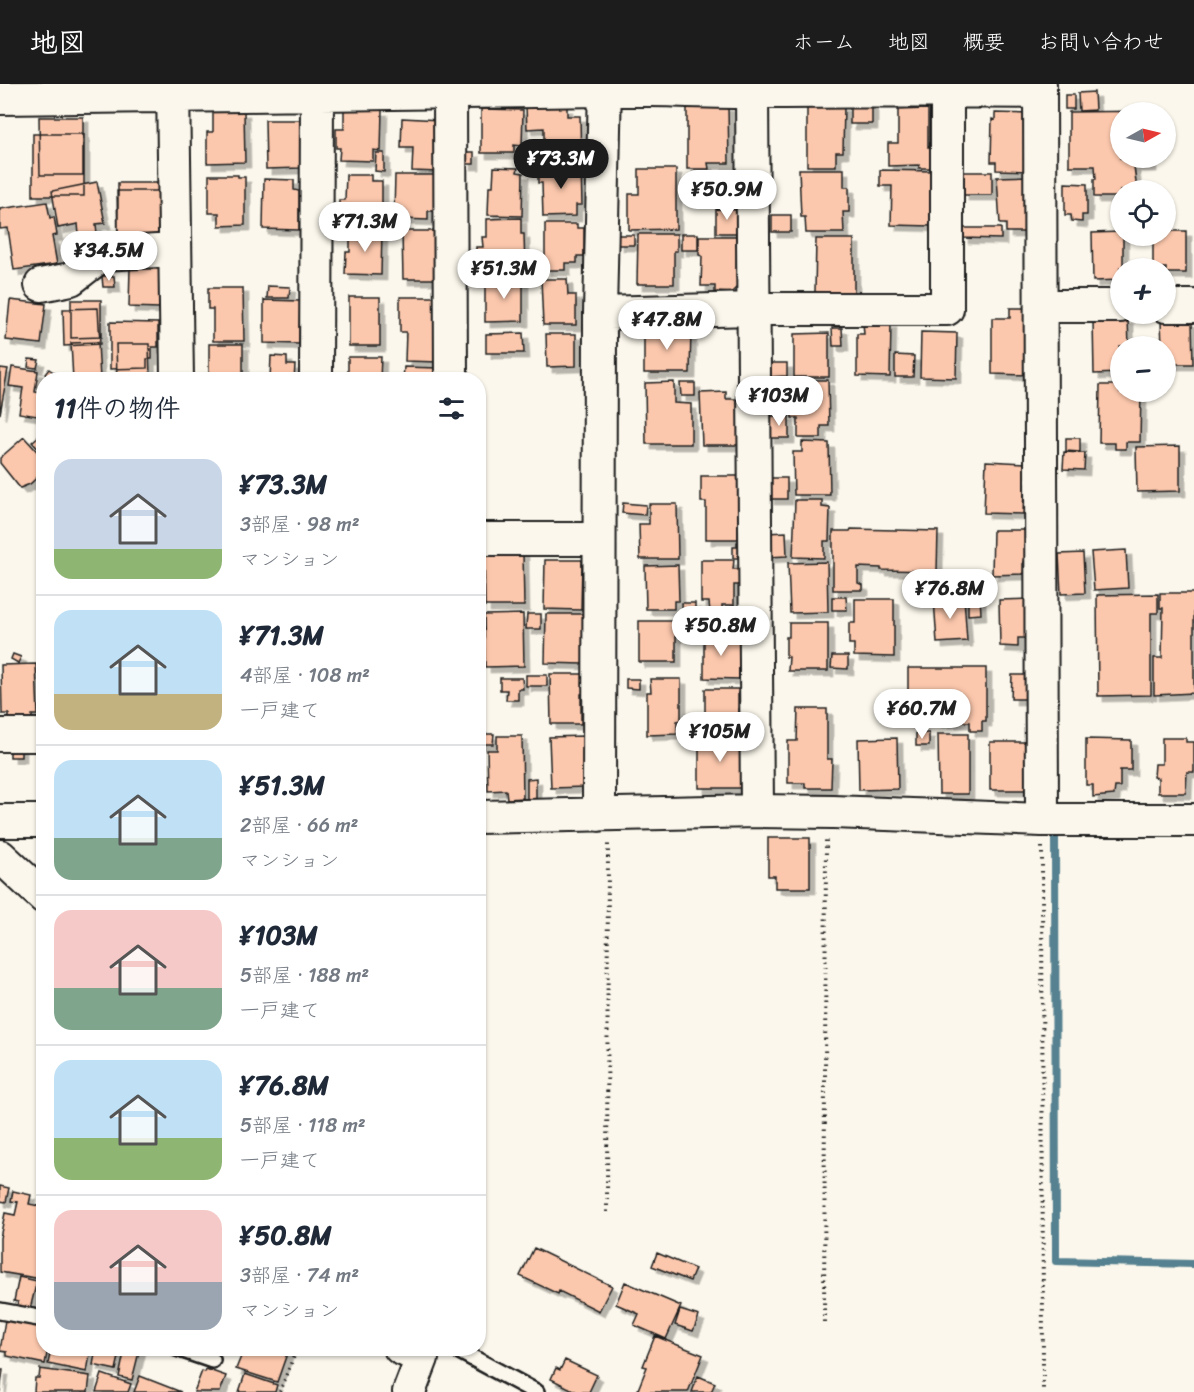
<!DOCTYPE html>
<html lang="ja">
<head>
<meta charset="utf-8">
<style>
  :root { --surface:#fff; --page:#f2f2f3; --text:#1f2937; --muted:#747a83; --line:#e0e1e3; --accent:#1c1c1c }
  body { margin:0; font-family:Sriracha,"Klee One",sans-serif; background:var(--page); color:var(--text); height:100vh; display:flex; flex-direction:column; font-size:22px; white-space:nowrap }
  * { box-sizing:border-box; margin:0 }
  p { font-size:20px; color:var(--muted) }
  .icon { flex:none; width:33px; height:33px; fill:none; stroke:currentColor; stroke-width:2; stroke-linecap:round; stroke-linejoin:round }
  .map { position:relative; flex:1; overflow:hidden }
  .sheet { position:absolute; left:36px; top:288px; width:450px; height:984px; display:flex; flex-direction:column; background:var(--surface); border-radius:24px; box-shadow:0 2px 4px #0004 }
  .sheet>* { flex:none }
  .needle { width:39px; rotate:82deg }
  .fabs { position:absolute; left:1110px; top:18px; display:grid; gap:12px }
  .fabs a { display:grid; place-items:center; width:66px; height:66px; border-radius:50%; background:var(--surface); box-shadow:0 2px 4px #0004; font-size:30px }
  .price { position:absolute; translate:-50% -51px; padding:0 14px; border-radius:21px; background:#fff; color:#222; font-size:20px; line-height:39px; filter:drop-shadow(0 2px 3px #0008) }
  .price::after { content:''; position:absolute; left:50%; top:36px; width:18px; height:14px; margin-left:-9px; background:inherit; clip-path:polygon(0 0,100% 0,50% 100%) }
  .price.on { background:var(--accent); color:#fff }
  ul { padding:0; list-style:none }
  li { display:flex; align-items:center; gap:18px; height:150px; padding:0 18px }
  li+li { border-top:2px solid var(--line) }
  li span { display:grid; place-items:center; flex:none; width:168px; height:120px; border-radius:18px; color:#555 }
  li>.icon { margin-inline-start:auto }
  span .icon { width:72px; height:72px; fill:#fffc; stroke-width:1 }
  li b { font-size:26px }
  h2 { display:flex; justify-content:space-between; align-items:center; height:72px; padding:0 18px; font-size:26px }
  header { display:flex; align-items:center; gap:36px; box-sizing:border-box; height:84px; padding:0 30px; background:var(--accent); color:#fff }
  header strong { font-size:28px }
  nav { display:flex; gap:33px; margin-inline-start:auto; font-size:21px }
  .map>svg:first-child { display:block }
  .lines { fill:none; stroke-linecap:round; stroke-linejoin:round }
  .stream { stroke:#568190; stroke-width:8 }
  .building { fill:#fcc8ad; stroke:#1c1c1c; stroke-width:1.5; filter:url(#shadow) }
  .service-casing { stroke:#1c1c1c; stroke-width:20 }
  .minor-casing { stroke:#1c1c1c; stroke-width:36 }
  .path { stroke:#1c1c1c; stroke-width:4; stroke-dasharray:1.5 4.5; stroke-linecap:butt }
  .service { stroke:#fbf7ec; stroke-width:15 }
  .minor { stroke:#fbf7ec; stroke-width:32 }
</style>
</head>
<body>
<header>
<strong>地図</strong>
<nav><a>ホーム</a><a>地図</a><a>概要</a><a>お問い合わせ</a></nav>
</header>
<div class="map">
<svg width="1194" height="1308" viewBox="0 0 1194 1308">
  <defs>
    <filter id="shadow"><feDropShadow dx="5.5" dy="5.5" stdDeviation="0" flood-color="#0004"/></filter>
  </defs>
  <rect width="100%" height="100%" fill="#fbf7ec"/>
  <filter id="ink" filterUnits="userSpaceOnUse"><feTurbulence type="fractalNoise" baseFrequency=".0167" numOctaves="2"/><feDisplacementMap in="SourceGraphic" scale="12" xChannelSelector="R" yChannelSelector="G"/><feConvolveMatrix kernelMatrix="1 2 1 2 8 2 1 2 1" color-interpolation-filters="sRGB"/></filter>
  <g filter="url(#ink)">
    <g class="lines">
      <!-- stream -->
      <path class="stream" d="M1055,744L1056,1177L1194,1180"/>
    </g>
    <!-- building -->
    <path class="building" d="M1094,8L1095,26L1079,27L1078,9Z
      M1065,11H1074V25H1065Z
      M807,21L844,22L843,68H836V82H807Z
      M850,21H872V40H850Z
      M687,22H728L729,79H708L709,85H687Z
      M526,23H567V32H580L581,81H544V44L527,45Z
      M344,25L382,26L381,67L373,66V77L339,76L340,64H336V45H344Z
      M481,25L523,26L522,62L514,61V69H481Z
      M928,25V63L933,62L934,84H919V81L888,82V59H898V26Z
      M244,27L245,78L207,79V48H213V28Z
      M1150,27V28H1120V74H1151V82H1134L1137,106H1120V113H1094V95H1096L1095,82H1069V28Z
      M995,29L1031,30L1030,87L996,86V78H991L992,35L995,36Z
      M39,33H83V91H40Z
      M402,34L440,36L439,88L412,87L413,64H401Z
      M265,36H301V84L266,85Z
      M33,50H84V112H33Z
      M466,68H474V80H466Z
      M376,69H384V88L375,87Z
      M581,82L582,121H576V132L543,133L542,99H538V83Z
      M494,83L518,84L517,88L523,89L522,132L488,131L489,102H493Z
      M639,85H676V145L629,146V110H639Z
      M799,85H844V103H849V128H843L844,149H806L805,133H801Z
      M880,86L933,87L932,142L891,141L892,102H880Z
      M964,88H992V111H963Z
      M209,91H238V93H245V141L219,142V129H209Z
      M346,91H371V97H382V144H344V136H339V116H345Z
      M395,91H438V127H428V136L402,135V129H394Z
      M1030,92L1031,148H1006V140H1000L997,93Z
      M264,95L294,96V106L299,107V146L263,145Z
      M97,98L105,139L96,140L98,161L80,162L78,140L58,144L52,107Z
      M118,99H160V155L118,154Z
      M1065,99L1087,100V131H1082V138L1072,137L1071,131H1065Z
      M117,107H159V164H118Z
      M47,118L50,134L54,133L57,151L52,152L57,180L14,186L8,144L0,145V125Z
      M716,125L739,126V149H716Z
      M772,131H791V148H772Z
      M521,134V150H524L525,185L476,186V163H483L482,153H487V135Z
      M545,140H577V144H584V172H577V179H565V186H545Z
      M963,144H1001V155L963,154Z
      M350,147H382L381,191L345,190L346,168H350Z
      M402,147H439V195H403Z
      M1166,147H1186V189H1166V184H1153V152H1166Z
      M1120,148V152H1123V184H1120V196L1093,197L1092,149Z
      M638,150H677V167H674V200H637Z
      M681,150H698V166H681Z
      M618,151H634V161H618Z
      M699,152H737L736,192L741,191V199L731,209L715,208V202H701L702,172L699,171Z
      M816,155H854V208H815Z
      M130,184L160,185L159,224L129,223Z
      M102,192H114L115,203H103Z
      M485,195H523V237L485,238Z
      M541,195H567L568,211H576V241H543Z
      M268,202L290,203L289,214H267Z
      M208,204H243L244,257H213V225H208Z
      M349,213H380V262H349Z
      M400,213H435L438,278L405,277L406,248H400Z
      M10,216L46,220L41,260L6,256Z
      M71,216H101V253L71,254Z
      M264,216L300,217L299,260L264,259Z
      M98,224L100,260L64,262L63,225Z
      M1010,224H1029L1028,291L992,290V234H1010Z
      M1128,235L1129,262H1120V289L1094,290L1093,236Z
      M1192,237L1193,280H1166V262H1162L1161,238Z
      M110,238L158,239V263H152V275H147V284L110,285Z
      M863,239H891L890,293L857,292V250H864Z
      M832,244H842L843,262H833Z
      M644,245L691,246L690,289H644Z
      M921,248L957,249L956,294L920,293Z
      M523,249L524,269H486V250Z
      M829,249V293H794V250Z
      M546,250H576V282L547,283Z
      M98,258L100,295L73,296L71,259Z
      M116,260H149L150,293L117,294Z
      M209,260H243V296H209Z
      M895,271L914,272L913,293H895Z
      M271,272L287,273V281H295L294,296H270Z
      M348,273H381L380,296H348Z
      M29,275L39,276L37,284L28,283Z
      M768,279H787V292L768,293Z
      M12,283L38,287L35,308L41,309L37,332L19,329L23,304L9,302Z
      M404,283L438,284V296H403Z
      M0,284L8,285L0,330Z
      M49,285L56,290L52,295L45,290Z
      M791,296H828L829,342H821V354H798V334H792Z
      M674,298V319L691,320V360H646L645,299Z
      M680,299H695V312H681Z
      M1100,301H1120V308H1141L1140,358H1126V365H1115V359H1099Z
      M726,308V315H738L740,361H702L700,309Z
      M768,332H789V354H769Z
      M41,350L44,353V371L32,358Z
      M24,353L44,375V387L30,400L20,404L0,379V374Z
      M1066,354H1080V368L1066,367Z
      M802,358L829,359L830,411H794L793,368H802Z
      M1180,362V407L1137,408L1136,363Z
      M1064,368L1085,369L1084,386L1063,385Z
      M986,377L1025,379L1023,430L984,429Z
      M701,392H738V455H706V418H701Z
      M769,394H787V415H769Z
      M795,416H822V423L830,424L829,457H824V474L793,473Z
      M623,419L646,421L645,431L622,429Z
      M649,420H677L678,475H640L639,440H649Z
      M851,445L938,447L937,487L881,486V484L858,483V499L863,501V506H833V447H850Z
      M993,446H1027V475H1023V490L992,491Z
      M786,448L787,472L768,473L767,449Z
      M737,458H740V474H733V463H737Z
      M1126,466L1128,504L1094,506L1091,468Z
      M523,468L524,522H485L484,469Z
      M1083,469L1085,509L1061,510L1059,470Z
      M545,476H582L581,526L544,525Z
      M701,476H734L733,485H740V501H734V521H722V528H710L709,518H701Z
      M827,478L828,528L790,529L788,479Z
      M678,481L679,517H674V525H646L645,482Z
      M1160,509H1194V609L1154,611V574H1162L1163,524H1160Z
      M1158,510V529H1151V611L1098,612L1097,511Z
      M832,513H846L847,526H832Z
      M964,513L967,557L937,559L934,515Z
      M980,513L981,530L968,531V514Z
      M855,515H894V573L854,572V560H849V539H855Z
      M1030,515L1031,554H1018V563L1000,562L999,516Z
      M682,519H695V535H683Z
      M523,530L524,582L485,583L484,531Z
      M527,530H541V545H526Z
      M546,530H583V580L545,579Z
      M639,537H676V578H639Z
      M682,537L694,538L693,546H682Z
      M789,539H828V587H788L789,573H786V553H789Z
      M704,548L725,549V557H739V595L704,594Z
      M13,570L21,573L18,579L11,575Z
      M832,572H848V585L831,584Z
      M36,580L38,631H32V639H9V630H2L1,581Z
      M40,582L44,584V594H41Z
      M908,584H986V637H982V647H970V638H936V608L921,607L924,630L911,631L908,608Z
      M550,590H584V610H581V640H551Z
      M526,591H547V602H526Z
      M1012,591H1028V615H1011Z
      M500,594H522L523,605H518V616H506L507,606H500Z
      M626,595H639V605L626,604Z
      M650,595H681V636L677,637V650L647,651V608H651Z
      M705,605H738V651H705Z
      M798,625H827V675H832L831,704H805V699H788V657H797Z
      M916,649H929V662H916Z
      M478,650H494L493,660H478Z
      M938,650H968V710H939Z
      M497,652H522L523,714L507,715L506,706L488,707L487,666H497Z
      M583,652L585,703L551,704L549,653Z
      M740,653V704H699V654Z
      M897,654L898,705L859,706L858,655Z
      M1162,654H1186V658H1194V688H1187L1186,709H1158V694L1154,693L1155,680H1162Z
      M1086,655L1131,656V686H1120V703H1115L1114,711L1093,713V701H1086Z
      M990,658H1033V706H990Z
      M10,660L21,661V673H10Z
      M536,694V715H527V695Z
      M768,754H810V804H775V792H768Z
      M0,1102L9,1104L6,1118L0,1117Z
      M13,1107L31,1111L29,1120L44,1123L42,1195L0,1188V1154L5,1129L15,1131L18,1118L11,1117Z
      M534,1164L612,1202L599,1227L559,1207L558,1210L520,1192Z
      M657,1169L695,1185L690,1197L652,1182Z
      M19,1193L37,1197L30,1225L17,1222L18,1218L14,1217Z
      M625,1198L681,1222L666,1255L634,1241L639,1230L616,1220Z
      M680,1226L699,1232L693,1247L675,1241Z
      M5,1236L44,1243V1264H48L45,1280L7,1272V1268L0,1267Z
      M655,1252L703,1271L688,1308H637L647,1283L643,1282Z
      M51,1264H91L87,1288L48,1280Z
      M96,1264H121L116,1286L93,1281Z
      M125,1264H140L132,1296L119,1293Z
      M238,1264H289L277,1298L236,1285L242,1270L237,1268Z
      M565,1276L597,1291L589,1308H577L551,1295L556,1284L560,1286Z
      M40,1285L90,1292L88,1308H34L35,1294H39Z
      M206,1285L226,1292L220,1308H194L202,1287L205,1288Z
      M0,1286H3L0,1308Z
      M102,1290L131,1300L128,1308H96Z
      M245,1290L277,1301L275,1308H239Z
      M140,1292L181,1308H134Z
      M698,1292L715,1299L711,1308H692Z"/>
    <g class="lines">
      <defs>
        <path id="service" d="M0,1227L44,1235
          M177,1264L212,1276
          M454,1264L536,1308"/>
        <path id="minor" d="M173,0L177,296
          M1040,0L1042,736
          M450,8L451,296
          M752,8L757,727
          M0,14C200,13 401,8 601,6C652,5 702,8 753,8C849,8 944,6 1040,8
          M41,201L71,195L103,170L175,166
          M1041,222H1120
          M1166,222H1194
          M600,229L753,225H947V6
          M316,296L317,9
          M478,455H599
          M0,651H44
          M599,731L600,229L605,0
          M478,733L757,727L833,728L1042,736H1194
          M0,737H44
          M0,772L44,813
          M400,1264L422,1274L409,1308"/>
      </defs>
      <!-- service casing -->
      <use href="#service" class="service-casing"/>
      <!-- minor casing -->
      <use href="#minor" class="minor-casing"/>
      <!-- path -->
      <path class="path" d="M1042,763L1043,1308
        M607,1128L608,757
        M824,1238L826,755
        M280,1308L297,1264"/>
      <!-- service -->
      <use href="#service" class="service"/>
      <!-- minor -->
      <use href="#minor" class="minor"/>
    </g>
  </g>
</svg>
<div class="fabs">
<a><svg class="needle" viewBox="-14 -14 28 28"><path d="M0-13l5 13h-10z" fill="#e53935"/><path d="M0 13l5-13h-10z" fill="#747a83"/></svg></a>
<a><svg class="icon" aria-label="locate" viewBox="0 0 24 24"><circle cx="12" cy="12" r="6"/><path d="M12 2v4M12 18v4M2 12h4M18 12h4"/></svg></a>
<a>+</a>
<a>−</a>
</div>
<b class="price on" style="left:561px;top:106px">¥73.3M</b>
<b class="price" style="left:727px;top:137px">¥50.9M</b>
<b class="price" style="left:365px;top:169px">¥71.3M</b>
<b class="price" style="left:109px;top:198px">¥34.5M</b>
<b class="price" style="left:504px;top:216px">¥51.3M</b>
<b class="price" style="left:667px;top:267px">¥47.8M</b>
<b class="price" style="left:779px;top:343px">¥103M</b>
<b class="price" style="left:950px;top:536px">¥76.8M</b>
<b class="price" style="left:721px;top:573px">¥50.8M</b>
<b class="price" style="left:922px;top:656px">¥60.7M</b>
<b class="price" style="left:720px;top:679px">¥105M</b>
<section class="sheet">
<h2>11件の物件<svg class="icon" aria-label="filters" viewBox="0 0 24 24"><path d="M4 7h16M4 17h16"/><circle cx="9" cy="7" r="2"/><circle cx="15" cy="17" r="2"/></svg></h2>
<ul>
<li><span style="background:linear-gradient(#c9d6e8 75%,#8fb573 0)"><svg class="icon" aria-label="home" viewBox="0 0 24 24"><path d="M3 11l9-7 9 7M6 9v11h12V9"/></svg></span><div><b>¥73.3M</b><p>3部屋 · 98 m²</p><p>マンション</p></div></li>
<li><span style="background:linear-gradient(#bfe0f5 70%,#c2b280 0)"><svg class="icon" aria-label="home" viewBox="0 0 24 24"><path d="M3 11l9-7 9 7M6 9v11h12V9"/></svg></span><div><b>¥71.3M</b><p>4部屋 · 108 m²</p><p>一戸建て</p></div></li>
<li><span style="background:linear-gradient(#bfe0f5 65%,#7fa58c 0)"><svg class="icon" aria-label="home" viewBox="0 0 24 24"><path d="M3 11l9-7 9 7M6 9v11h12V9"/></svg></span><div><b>¥51.3M</b><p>2部屋 · 66 m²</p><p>マンション</p></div></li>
<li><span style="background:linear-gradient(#f6c9c9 65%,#7fa58c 0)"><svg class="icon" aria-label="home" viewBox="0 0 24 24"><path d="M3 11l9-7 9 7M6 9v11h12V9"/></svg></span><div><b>¥103M</b><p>5部屋 · 188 m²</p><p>一戸建て</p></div></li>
<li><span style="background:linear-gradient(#bfe0f5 65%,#8fb573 0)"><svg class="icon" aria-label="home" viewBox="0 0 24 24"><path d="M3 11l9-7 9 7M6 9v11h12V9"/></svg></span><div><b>¥76.8M</b><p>5部屋 · 118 m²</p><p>一戸建て</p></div></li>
<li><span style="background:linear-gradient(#f6c9c9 60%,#9aa5b1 0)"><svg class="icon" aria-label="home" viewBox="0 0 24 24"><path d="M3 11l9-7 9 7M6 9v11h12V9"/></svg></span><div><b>¥50.8M</b><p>3部屋 · 74 m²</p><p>マンション</p></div></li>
</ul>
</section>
</div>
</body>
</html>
